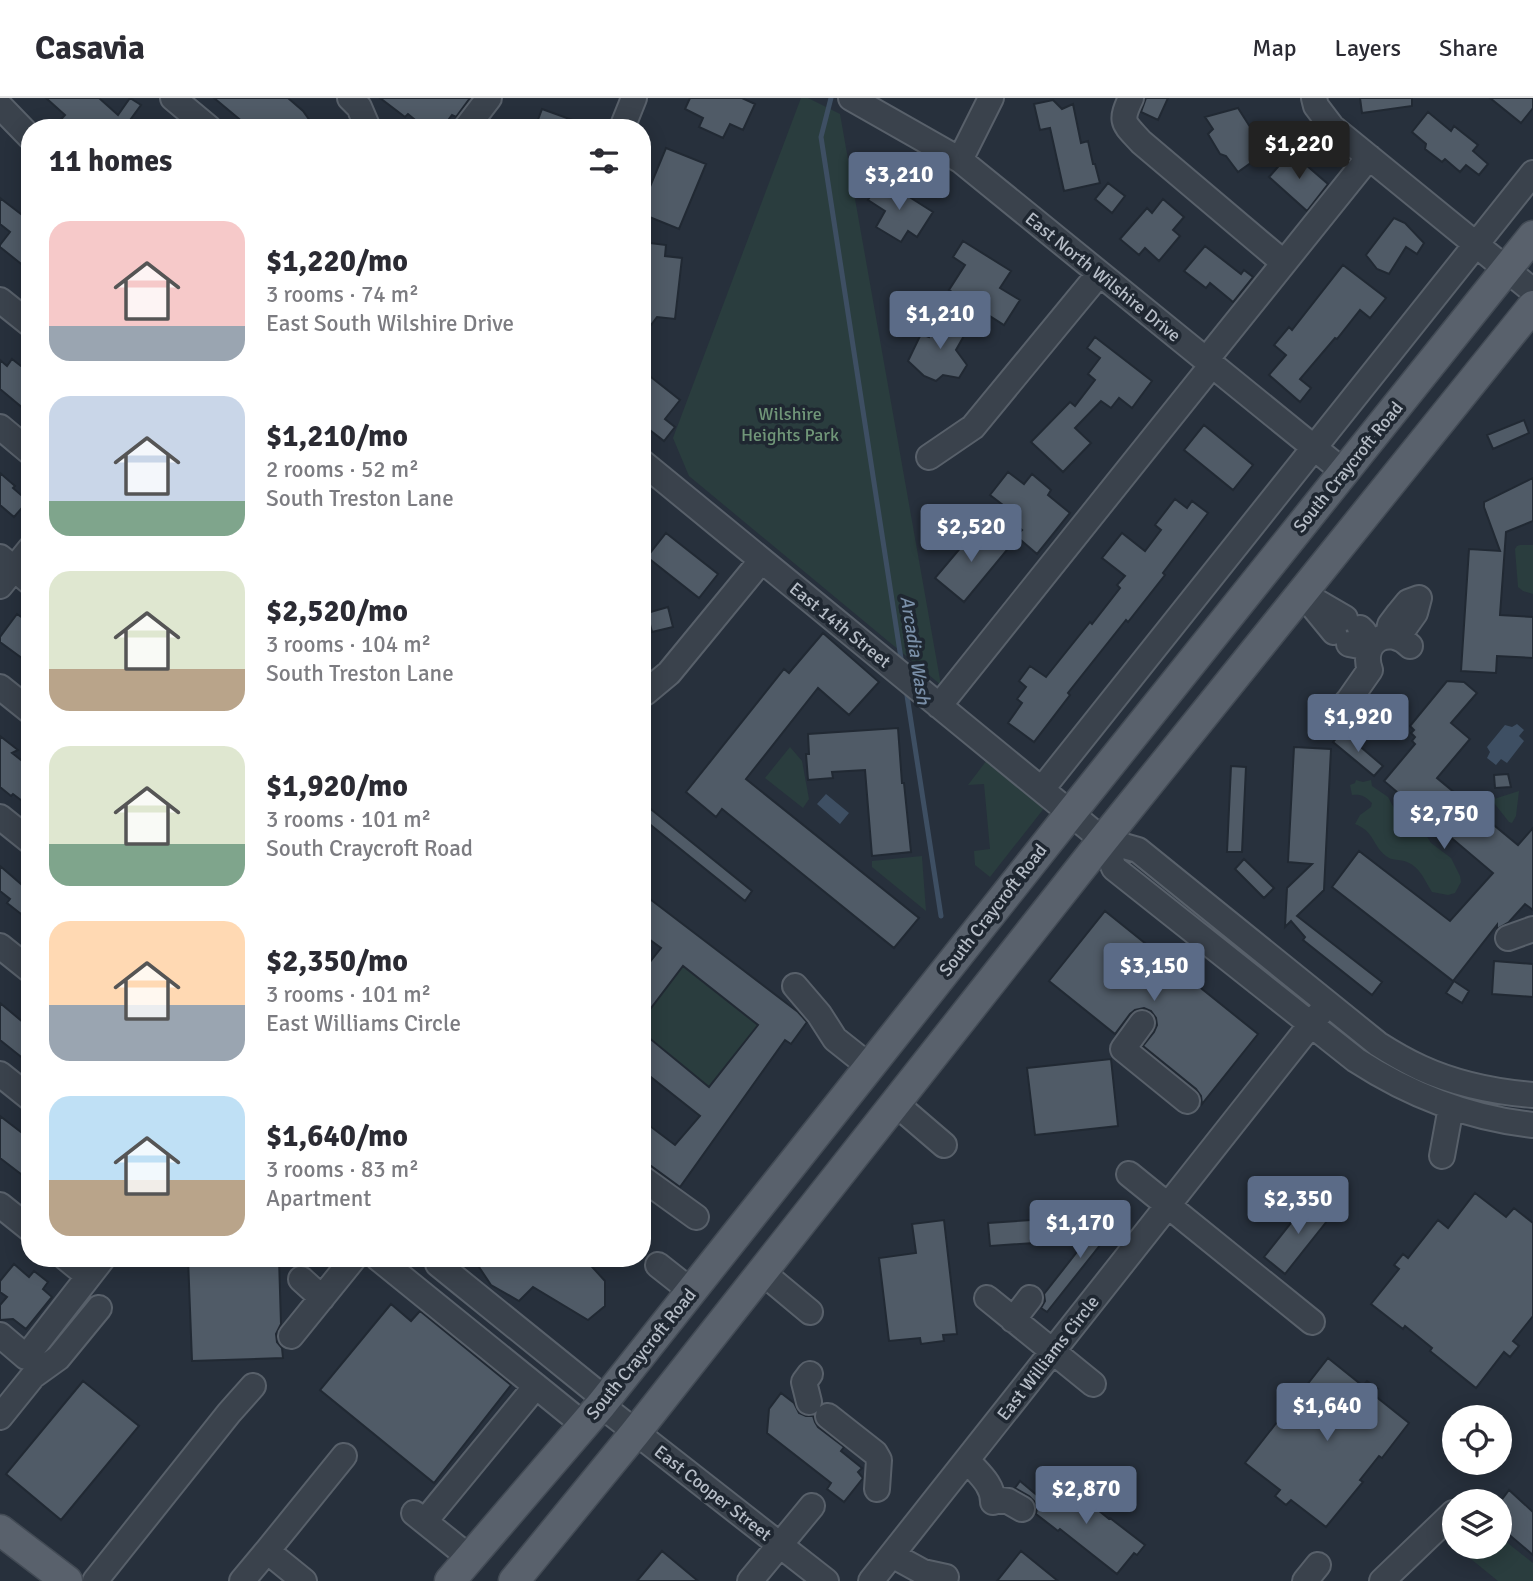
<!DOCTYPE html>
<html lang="en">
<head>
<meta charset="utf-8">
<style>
  :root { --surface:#fff; --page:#f7f7f7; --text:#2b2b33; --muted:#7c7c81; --line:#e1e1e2; --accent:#5b6b87 }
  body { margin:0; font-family:Signika,sans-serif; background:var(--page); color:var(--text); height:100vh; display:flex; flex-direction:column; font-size:26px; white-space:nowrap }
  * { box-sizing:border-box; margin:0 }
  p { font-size:23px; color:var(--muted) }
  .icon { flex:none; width:38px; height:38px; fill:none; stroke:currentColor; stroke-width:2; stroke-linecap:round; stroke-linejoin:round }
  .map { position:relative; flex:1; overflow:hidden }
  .drawer { position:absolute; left:21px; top:21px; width:630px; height:1148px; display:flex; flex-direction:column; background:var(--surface); border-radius:28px; box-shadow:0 4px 18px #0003 }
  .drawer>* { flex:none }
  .buttons { position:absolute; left:1442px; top:1307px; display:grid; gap:14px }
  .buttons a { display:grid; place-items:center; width:70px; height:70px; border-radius:50%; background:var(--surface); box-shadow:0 4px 18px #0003; font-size:35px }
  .price { position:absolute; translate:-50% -60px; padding:0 16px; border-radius:7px; background:var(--accent); color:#fff; font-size:23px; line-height:46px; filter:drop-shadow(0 2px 4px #0008) }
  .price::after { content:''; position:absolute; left:50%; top:42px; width:21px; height:16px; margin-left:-10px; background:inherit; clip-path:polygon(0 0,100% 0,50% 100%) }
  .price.on { background:#222; color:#fff }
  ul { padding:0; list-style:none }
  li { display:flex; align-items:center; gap:21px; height:175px; padding:0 28px }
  li span { display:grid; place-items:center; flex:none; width:196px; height:140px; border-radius:21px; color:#555 }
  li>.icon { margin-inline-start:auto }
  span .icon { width:84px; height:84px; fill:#fffc; stroke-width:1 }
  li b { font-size:30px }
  h2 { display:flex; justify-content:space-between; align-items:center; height:84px; padding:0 28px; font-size:30px }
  header { display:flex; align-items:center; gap:42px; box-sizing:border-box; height:98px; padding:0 35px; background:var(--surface); border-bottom:2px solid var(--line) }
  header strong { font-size:33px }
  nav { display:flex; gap:38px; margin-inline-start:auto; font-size:24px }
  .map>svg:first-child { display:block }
  .green { fill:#2a3d3e }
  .water { fill:#3e4f63 }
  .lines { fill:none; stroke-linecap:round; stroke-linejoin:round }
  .stream { stroke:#3e4f63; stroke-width:5 }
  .building { fill:#505b67; stroke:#212933; stroke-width:2 }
  .minor-casing { stroke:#58606a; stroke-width:28 }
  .major-casing { stroke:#434b55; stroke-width:33 }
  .minor { stroke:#3a424c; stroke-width:24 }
  .major { stroke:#59616c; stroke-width:30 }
  .labels { text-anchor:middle; stroke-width:7; stroke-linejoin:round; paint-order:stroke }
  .street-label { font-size:18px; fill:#b6bdc7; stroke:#1f2731 }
  .park-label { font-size:18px; fill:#709678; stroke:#1f2731 }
  .water-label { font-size:19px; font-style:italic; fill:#7a8fa8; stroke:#1f2731 }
</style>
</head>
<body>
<header>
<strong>Casavia</strong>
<nav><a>Map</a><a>Layers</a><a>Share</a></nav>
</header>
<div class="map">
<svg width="1533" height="1483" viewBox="0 0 1533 1483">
  <rect width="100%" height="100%" fill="#27303c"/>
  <!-- green -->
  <path class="green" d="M801,0H808L840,16L941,587L689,378L673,340Z
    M1520,447H1533V496L1523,493L1518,489L1515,451L1517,448Z
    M790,649L802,663L809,701L803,710L765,680Z
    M987,662L1045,709L990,779L975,767L974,753L990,751L984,686L968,687Z
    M1356,682L1363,684L1371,682L1372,688L1388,699L1396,714L1407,724L1424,734L1431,745L1451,760L1460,778L1461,784L1455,795L1448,797L1432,794C1425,783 1420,769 1407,764C1399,761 1392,763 1386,758C1372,747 1375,734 1355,726L1360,717L1371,709L1372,705C1365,698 1361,696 1352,697L1350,687L1355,685Z
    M1519,693L1516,718L1512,725L1509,724L1494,705V701Z
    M922,758V759L926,813L872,769V763Z
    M683,868L758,927L708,989L653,943L642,958V922Z
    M1500,1439L1533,1465V1483H1498L1471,1461L1480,1449H1500Z"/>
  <!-- water -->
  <path class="water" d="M1517,626L1524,632L1519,638L1524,643L1507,665L1501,661L1496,667L1487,660L1490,654L1487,649L1505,627L1512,629Z
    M826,696L849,715L840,726L817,706Z"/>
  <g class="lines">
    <!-- stream -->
    <path class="stream" d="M831,0L821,39L902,567
      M906,591L941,818"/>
  </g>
  <!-- building -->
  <path class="building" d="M46,0H99L118,17L130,0L141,7L128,25L133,30H53L65,17Z
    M214,0H288L303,13L315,30H250Z
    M380,0H470L456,19L452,17L442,30H425L408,16L405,19Z
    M690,0H742L755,6L743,32L730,26L723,40L699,29L703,20L685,11Z
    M1146,0H1168L1158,22L1141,14Z
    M1360,0H1412V8L1362,15Z
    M1490,0H1533V10L1521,25Z
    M1053,2L1062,11L1073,6L1081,45L1088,43L1093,66H1095L1100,85L1064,93L1050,30L1040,32L1034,6Z
    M1238,10L1266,54L1238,74L1226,58L1220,56L1208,36L1213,31L1205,19Z
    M542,11L589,28L588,30H535Z
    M1428,14L1451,33L1454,28L1478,47L1473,53L1488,66L1479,77L1466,67L1460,74L1445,61L1442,64L1425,51L1426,46L1412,34Z
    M666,50L706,66L679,131L642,116V108Z
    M1291,54L1328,86L1307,113L1269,79Z
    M881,81L933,114L917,139L908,133L901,144L876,129L885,113L868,102Z
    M1108,85L1125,98L1112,115L1095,101Z
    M0,100L30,123V173L0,149V147L10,134L0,126Z
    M1163,101L1184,119L1173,132L1180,138L1159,163L1145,150L1139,157L1120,141L1147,110L1152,115Z
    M1394,120L1405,125L1424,145L1417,156L1406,149L1389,176L1377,171L1366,157Z
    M963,143L1011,173L1000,190L1020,202L1004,227L949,192L965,167L953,159Z
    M642,144L666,147L665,158L682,160L675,221L657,219L642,239Z
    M1205,148L1241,176L1244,172L1253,179L1233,204L1210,185L1206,190L1184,173Z
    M1343,167L1386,200L1370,220L1360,212L1337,241L1335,240L1300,281L1311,290L1300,304L1269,277L1286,257L1274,247L1289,229L1292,232Z
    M940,217L956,225L965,236L956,252L967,267L959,280L943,277L936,283L924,278L908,263L921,236L929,239Z
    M1095,239L1152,283L1132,310L1119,300L1111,310L1101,303L1075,330L1091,345L1063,374L1031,344L1070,304L1075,308L1095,282L1088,276L1100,260L1087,250Z
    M12,261L30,275V316L0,291V262L7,268Z
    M642,272L680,302L665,321L675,329L664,343L642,326Z
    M1524,322L1529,335L1493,351L1487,337Z
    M1204,327L1253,367L1233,392L1184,352Z
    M1008,374L1024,386L1032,376L1051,392L1048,397L1070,415L1037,456L1016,438L1022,432L1007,420L1012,414L990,397Z
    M0,375L15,388L13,390L28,403L14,419L0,407Z
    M1533,380V423L1506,434L1500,517L1533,519V560L1497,558L1496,575L1461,573L1469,451L1500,453L1484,409V404Z
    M1175,401L1187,410L1192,403L1208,415L1163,475L1165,477L1128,524L1126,522L1068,595L1070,597L1034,644L1008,625L1022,605L1017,601L1026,589L1019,583L1030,568L1046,579L1090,524L1092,526L1120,490L1117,487L1125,478L1102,460L1122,435L1145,453L1161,432L1155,427Z
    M978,429L1007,452L964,504L935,480Z
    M666,435L718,476L699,500L647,459Z
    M668,509L673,529L652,534L647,515Z
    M17,516L30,525V566L0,544V539Z
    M823,535L879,584L849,617L818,590L746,681L919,820L894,850L722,711L716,719L686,694L784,571L789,575Z
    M1447,583L1464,584L1477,595L1451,625L1470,641L1437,680L1518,747L1533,730V812L1525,806L1509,824L1497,831V827L1453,883L1332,789L1359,753L1450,823L1493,775L1384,683L1415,646L1412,643L1415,639L1411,635L1414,632L1410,628Z
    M898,630L902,685H904L911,754L872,758L865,672L832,674L833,680L808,682L806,656H809L808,636Z
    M1342,633L1383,668L1374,678L1333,644Z
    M0,638L18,652L12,655L30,669V709L13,696L11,698L0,689Z
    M1294,649L1331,651L1324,792L1297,818L1382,884L1372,897L1303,842L1305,839L1291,823L1285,829L1287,790L1312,766L1288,764Z
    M1231,668L1246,669L1242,754H1227Z
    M1508,676L1511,689L1495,690L1494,677Z
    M642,704L752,793L745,803L642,720Z
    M1244,761L1274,790L1264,800L1235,771Z
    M0,768L21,786L30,775V823L7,805L10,801L0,793Z
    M642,795L798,914L807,924L791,946L785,942L680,1089L651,1068L642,1065V1022L675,1047L700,1018L642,972V934L709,989L758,927L683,868L642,922V874L661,850L642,836Z
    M1105,813L1258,936L1202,1006L1201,998L1196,991L1143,948L1154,934L1157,927L1156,920L1151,913L1144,910L1135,912L1130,916L1115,936L1049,883Z
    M1494,863L1533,866V899L1492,896Z
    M1454,883L1469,893L1462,905L1446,895Z
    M0,905L30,930V966L0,942Z
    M1111,961L1118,1028L1035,1037L1027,970Z
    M0,1018L30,1041V1083L0,1060Z
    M1475,1095L1506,1119L1514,1110L1533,1125V1218L1513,1243L1519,1248L1510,1259L1504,1254L1476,1290L1430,1253L1432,1250L1405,1228L1403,1231L1371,1206L1399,1171L1394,1167L1403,1156L1408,1160L1438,1122L1448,1130Z
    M1310,1101L1331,1118L1285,1176L1264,1159Z
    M1109,1113L1120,1122L1047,1214L1041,1210L1045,1203L1044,1196Z
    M1062,1120L1064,1143L990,1148L988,1125Z
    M944,1122L957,1236L943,1237L944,1243L921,1246L920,1240L889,1243L879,1160L916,1155L912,1126Z
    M188,1160H279L281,1226L276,1236L277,1244L282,1250L283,1260L192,1263Z
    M473,1160H584L605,1183V1208L588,1222L533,1189L519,1203L491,1187Z
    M14,1166L29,1179L34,1173L48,1184L43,1191L52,1199L26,1231L13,1221L0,1222V1207L7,1199L0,1194V1183Z
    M391,1206L411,1223L420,1213L511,1287L434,1385L320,1292Z
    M1328,1260L1363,1288L1367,1283L1378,1291L1374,1297L1409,1325L1382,1360L1379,1358L1360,1382L1363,1384L1326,1429L1291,1402L1286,1407L1275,1398L1280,1392L1245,1365L1281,1319L1285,1322L1307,1295L1303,1292Z
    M83,1283L139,1328L61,1422L6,1376Z
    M781,1295L794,1305L799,1315L806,1318H813L815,1324L818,1329L844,1349L841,1353L862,1370L858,1374L863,1380L844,1404L827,1391L831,1385L767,1335L769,1311Z
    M1061,1382L1109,1421L1110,1420L1145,1447L1137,1457L1134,1455L1117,1476L1060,1431L1058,1433L1036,1416L1037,1410L1034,1403L1029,1398L1015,1390L1020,1383L1044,1403Z
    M1509,1392L1533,1414V1457L1500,1429V1404Z
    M662,1453L698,1483H637Z
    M1021,1453L1058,1483H997Z"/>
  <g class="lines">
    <defs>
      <path id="minor" d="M173,0L209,30
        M350,0L359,9L368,30
        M851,0L960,62L1344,374
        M1131,0C1119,25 1124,25 1141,44L1284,165
        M1314,0L1316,8L1332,29L1533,193
        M0,8L30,39
        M466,30L489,0
        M622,30L634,0
        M960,62L991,0
        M0,202L30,226
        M1206,262L1369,59
        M0,329L30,354
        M929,359L973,329L1099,176
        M642,364L1103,742
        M0,459L30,484
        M0,488L30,451
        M1334,534L1302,495L1345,520
        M1388,538L1390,527L1399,515L1408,504L1419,500L1415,515L1398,539
        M1349,546L1370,550L1364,534L1360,530
        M0,589L30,613
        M642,594L645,595L669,575L761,463
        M939,608L1212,267
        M1339,613L1349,602L1370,572C1360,543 1389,527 1410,548
        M1042,691L1533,75
        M0,719L30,743
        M1508,840L1533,831
        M0,848L30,872
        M795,888L819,916L835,941L869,968
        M1142,925L1123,951L1187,1003
        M0,976L30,1000
        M1533,997C1496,994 1456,986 1421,970C1406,963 1392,955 1378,946L1138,752L1103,742L1114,770L1356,962C1410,997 1469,1020 1533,1027
        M895,1005L944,1047
        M1442,1058L1451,1009
        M1129,1076L1312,1224
        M642,1080L696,1119
        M0,1107L30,1131
        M66,1160L88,1178
        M378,1160L584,1327
        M438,1166L605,1301
        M658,1167L691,1193
        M762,1174L810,1214
        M301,1181L322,1200
        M987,1200L1093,1286
        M1013,1222L1030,1200
        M0,1237L26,1259L103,1160
        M291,1238L354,1160
        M809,1304L804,1284L810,1276
        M601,1307L826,1483
        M828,1318L875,1355L879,1362L877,1391
        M0,1319L33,1278L58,1260L99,1210
        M967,1362C978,1375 993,1386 993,1404
        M993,1401L1008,1403L1022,1411
        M414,1415L470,1460
        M425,1423L536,1288
        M267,1453L344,1358
        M892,1457L923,1474L946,1479
        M95,1483L229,1315L253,1288
        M242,1483L267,1453L304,1483
        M750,1483L812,1408
        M871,1483L1320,915
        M1305,1483L1318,1467
        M1382,1483L1453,1415"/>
      <path id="major" d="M0,1432L67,1483
        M450,1483L601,1307L1070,716L1533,138
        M514,1483L635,1335L1103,742L1533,208"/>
    </defs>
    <!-- minor casing -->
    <use href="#minor" class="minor-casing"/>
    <!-- major casing -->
    <use href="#major" class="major-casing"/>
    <!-- minor -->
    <use href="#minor" class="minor"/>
    <!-- major -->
    <use href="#major" class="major"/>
  </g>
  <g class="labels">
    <!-- street labels -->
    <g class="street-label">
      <text transform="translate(1103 179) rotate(39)" y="6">East North Wilshire Drive</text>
      <text transform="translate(1348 369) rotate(-51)" y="6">South Craycroft Road</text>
      <text transform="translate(840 527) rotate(39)" y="6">East 14th Street</text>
      <text transform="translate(993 812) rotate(-52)" y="6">South Craycroft Road</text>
      <text transform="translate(641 1256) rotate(-51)" y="6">South Craycroft Road</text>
      <text transform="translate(1048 1260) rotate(-52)" y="6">East Williams Circle</text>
      <text transform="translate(713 1395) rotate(38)" y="6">East Cooper Street</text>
    </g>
    <!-- park labels -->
    <g class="park-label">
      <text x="790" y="322">Wilshire<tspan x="790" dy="21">Heights Park</tspan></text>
    </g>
    <!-- water labels -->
    <g class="water-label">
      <text transform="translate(916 552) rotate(81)" y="7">Arcadia Wash</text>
    </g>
  </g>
</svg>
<div class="buttons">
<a><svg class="icon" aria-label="locate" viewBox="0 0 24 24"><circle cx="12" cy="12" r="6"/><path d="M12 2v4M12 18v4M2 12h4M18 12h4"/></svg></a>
<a><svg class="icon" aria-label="layers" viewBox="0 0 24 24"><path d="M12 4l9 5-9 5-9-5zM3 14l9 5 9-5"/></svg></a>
</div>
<b class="price on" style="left:1299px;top:83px">$1,220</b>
<b class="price" style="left:899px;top:114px">$3,210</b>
<b class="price" style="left:940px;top:253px">$1,210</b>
<b class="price" style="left:971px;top:466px">$2,520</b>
<b class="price" style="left:1358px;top:656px">$1,920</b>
<b class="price" style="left:1444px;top:753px">$2,750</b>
<b class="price" style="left:1154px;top:905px">$3,150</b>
<b class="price" style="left:1298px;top:1138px">$2,350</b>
<b class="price" style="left:1080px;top:1162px">$1,170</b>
<b class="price" style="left:1327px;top:1345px">$1,640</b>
<b class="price" style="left:1086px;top:1428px">$2,870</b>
<section class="drawer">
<h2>11 homes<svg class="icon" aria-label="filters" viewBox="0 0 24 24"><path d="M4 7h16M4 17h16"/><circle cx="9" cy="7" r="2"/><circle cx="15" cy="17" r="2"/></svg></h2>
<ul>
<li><span style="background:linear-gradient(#f6c9c9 75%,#9aa5b1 0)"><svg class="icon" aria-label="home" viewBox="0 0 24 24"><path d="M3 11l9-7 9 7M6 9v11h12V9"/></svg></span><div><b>$1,220/mo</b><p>3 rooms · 74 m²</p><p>East South Wilshire Drive</p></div></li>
<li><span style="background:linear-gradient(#c9d6e8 75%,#7fa58c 0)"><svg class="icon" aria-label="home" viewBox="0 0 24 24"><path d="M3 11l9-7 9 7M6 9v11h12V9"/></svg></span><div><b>$1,210/mo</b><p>2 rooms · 52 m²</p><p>South Treston Lane</p></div></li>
<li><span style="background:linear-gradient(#dfe7d0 70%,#b9a48a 0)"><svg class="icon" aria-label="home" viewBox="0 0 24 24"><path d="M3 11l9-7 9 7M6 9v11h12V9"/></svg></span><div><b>$2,520/mo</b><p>3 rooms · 104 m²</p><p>South Treston Lane</p></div></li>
<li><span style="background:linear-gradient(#dfe7d0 70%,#7fa58c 0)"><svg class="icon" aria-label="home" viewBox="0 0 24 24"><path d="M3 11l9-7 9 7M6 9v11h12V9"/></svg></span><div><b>$1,920/mo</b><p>3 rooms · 101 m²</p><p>South Craycroft Road</p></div></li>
<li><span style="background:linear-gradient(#ffd9b3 60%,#9aa5b1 0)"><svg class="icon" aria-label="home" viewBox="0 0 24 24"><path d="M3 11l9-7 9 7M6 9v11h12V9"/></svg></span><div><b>$2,350/mo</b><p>3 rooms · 101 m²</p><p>East Williams Circle</p></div></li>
<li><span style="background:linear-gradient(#bfe0f5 60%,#b9a48a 0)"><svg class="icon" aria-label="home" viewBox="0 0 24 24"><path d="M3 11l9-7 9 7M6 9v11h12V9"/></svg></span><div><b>$1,640/mo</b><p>3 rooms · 83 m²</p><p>Apartment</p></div></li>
</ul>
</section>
</div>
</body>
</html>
